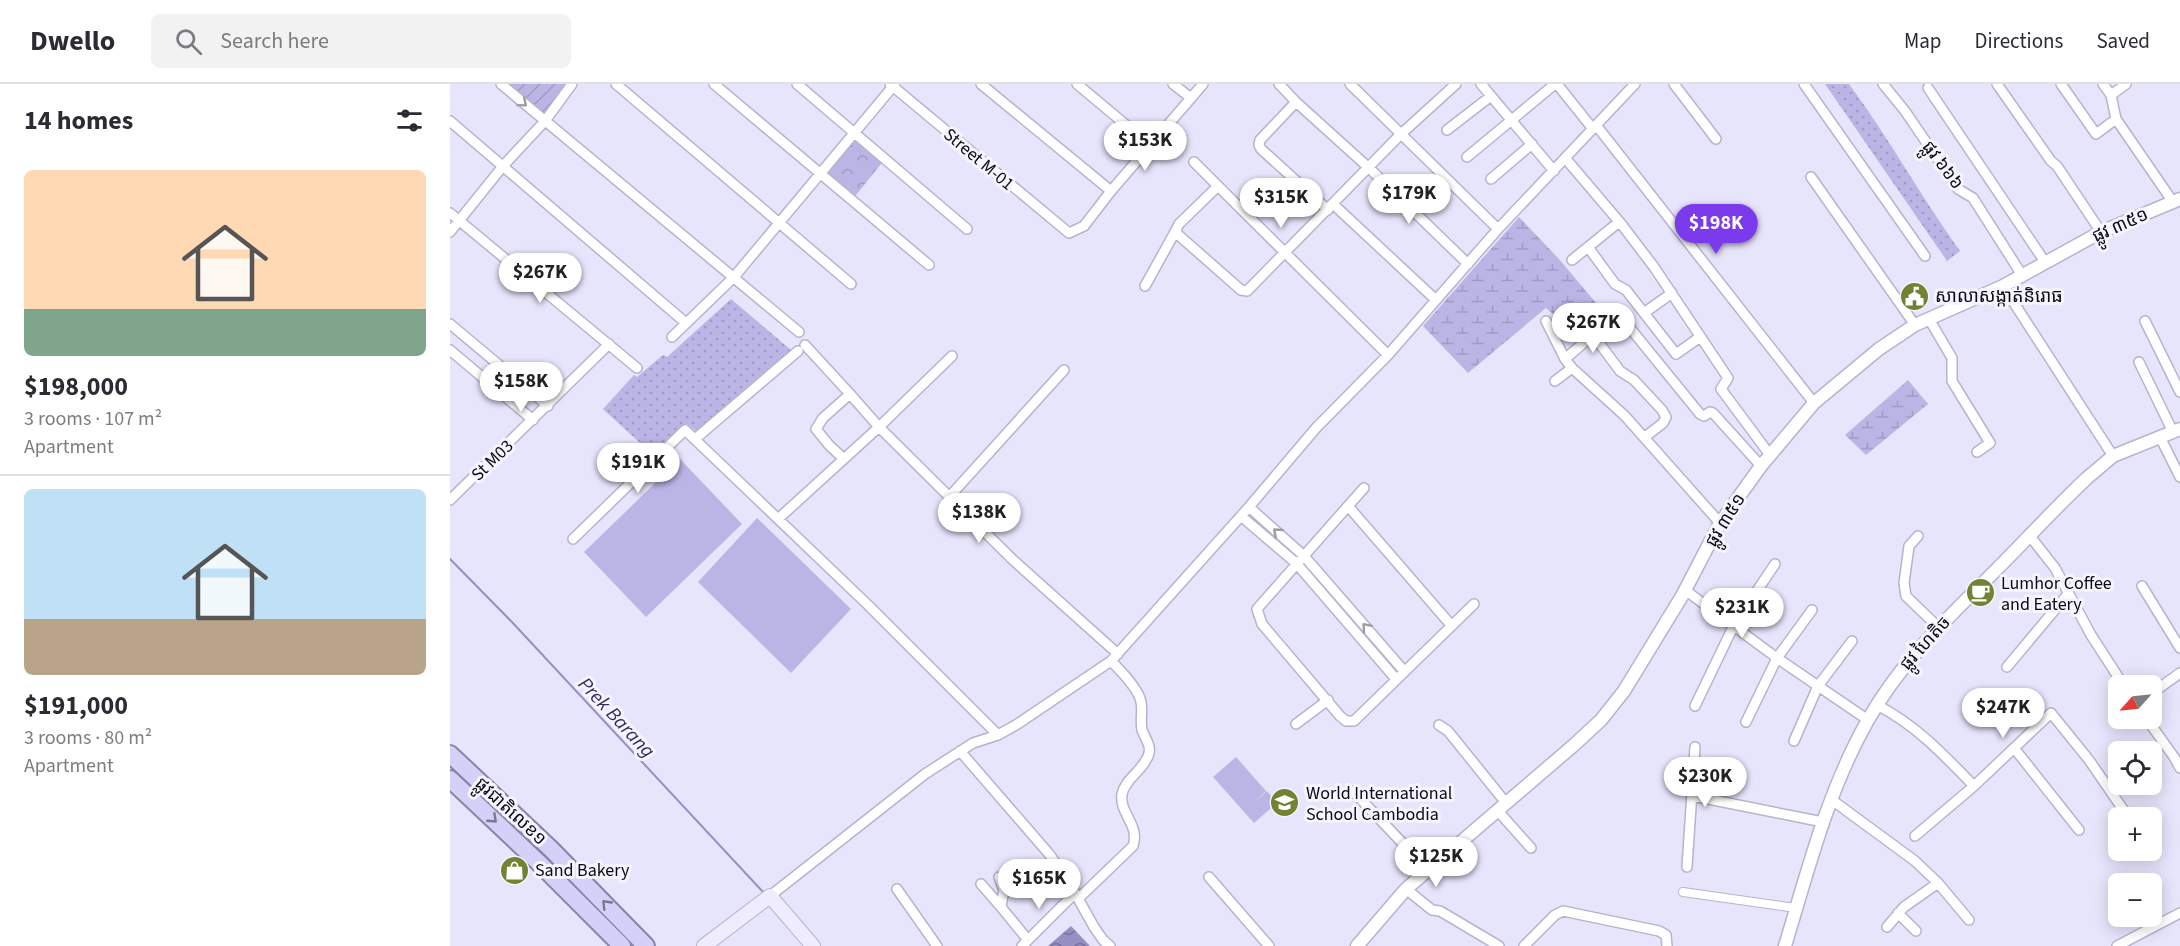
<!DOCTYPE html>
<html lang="en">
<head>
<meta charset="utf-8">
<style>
  :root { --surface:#fff; --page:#f2f2f3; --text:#2b2b33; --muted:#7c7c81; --line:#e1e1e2; --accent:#7c3aed }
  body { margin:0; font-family:"Source Sans 3","Noto Sans Khmer",sans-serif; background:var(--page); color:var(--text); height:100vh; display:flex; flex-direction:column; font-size:22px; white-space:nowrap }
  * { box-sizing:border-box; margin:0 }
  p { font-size:20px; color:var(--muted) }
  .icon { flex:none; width:33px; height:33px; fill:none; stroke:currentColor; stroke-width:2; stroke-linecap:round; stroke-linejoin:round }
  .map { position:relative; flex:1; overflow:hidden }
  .drawer { display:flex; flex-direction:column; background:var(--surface); width:450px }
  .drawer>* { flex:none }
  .needle { width:39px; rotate:243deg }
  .tools { position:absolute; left:1658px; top:591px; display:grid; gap:12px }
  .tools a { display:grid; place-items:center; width:54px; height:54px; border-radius:9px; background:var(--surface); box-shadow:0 3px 15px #0003; font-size:30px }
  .price { position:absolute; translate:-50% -51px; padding:0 14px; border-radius:21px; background:#fff; color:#222; font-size:20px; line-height:39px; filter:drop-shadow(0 2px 3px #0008) }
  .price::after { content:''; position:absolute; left:50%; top:36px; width:18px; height:14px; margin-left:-9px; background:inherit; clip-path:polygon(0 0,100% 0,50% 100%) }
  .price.on { background:var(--accent); color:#fff }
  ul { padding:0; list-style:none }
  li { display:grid; align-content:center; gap:12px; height:318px; padding:0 24px }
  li+li { border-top:2px solid var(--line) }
  li span { display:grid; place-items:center; height:186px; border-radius:9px; color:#555 }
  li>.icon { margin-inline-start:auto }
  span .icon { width:108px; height:108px; fill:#fffc; stroke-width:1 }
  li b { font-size:26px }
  h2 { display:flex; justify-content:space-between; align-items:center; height:72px; padding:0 24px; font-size:26px }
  header { display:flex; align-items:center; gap:36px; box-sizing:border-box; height:84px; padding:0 30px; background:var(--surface); border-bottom:2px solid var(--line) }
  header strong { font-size:28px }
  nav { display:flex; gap:33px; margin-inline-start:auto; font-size:21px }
  .search { width:420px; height:54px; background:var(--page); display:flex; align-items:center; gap:15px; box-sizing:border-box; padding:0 21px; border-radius:9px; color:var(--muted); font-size:22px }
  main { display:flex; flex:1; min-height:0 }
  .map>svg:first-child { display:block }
  .grass { fill:url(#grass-dots) }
  .forest { fill:url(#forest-crowns) }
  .wetland { fill:url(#wetland-marsh) }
  .garden { fill:url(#garden-furrows) }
  .pitch { fill:#bbb5e5 }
  .water { fill:url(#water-waves) }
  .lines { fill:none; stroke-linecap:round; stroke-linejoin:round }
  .stream { stroke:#968fc2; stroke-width:2 }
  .pedestrian-casing { stroke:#b6b3ce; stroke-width:10 }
  .minor-casing { stroke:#b6b3ce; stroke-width:12 }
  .tertiary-casing { stroke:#b6b3ce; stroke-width:15 }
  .secondary-casing { stroke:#b6b3ce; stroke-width:16 }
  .trunk-casing { stroke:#8883a8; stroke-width:20 }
  .pedestrian { stroke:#fff; stroke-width:8 }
  .minor { stroke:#fff; stroke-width:9 }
  .tertiary { stroke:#fff; stroke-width:12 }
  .secondary { stroke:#efedfd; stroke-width:14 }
  .trunk { stroke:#d4d0f8; stroke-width:16 }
  .oneway { stroke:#9e9da1 }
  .oneway2 { stroke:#7a7791 }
  .labels { text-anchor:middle; stroke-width:6; stroke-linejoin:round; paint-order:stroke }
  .street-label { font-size:18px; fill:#0c0b14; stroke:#f5f4ff }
  .poi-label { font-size:18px; fill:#0c0b14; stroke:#f5f4ff; text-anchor:start }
  .water-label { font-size:20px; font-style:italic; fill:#362765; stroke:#f5f4ff }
</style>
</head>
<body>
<header>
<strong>Dwello</strong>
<div class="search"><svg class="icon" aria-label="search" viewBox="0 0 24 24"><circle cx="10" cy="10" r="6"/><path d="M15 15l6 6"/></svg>Search here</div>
<nav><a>Map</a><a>Directions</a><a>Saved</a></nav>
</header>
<main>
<section class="drawer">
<h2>14 homes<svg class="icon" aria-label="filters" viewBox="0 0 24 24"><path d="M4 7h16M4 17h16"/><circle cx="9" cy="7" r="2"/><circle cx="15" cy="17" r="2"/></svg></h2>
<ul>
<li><span style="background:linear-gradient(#ffd9b3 75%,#7fa58c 0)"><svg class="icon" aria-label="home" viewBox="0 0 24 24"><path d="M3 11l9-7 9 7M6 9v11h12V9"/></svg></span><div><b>$198,000</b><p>3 rooms · 107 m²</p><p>Apartment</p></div></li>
<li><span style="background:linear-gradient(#bfe0f5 70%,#b9a48a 0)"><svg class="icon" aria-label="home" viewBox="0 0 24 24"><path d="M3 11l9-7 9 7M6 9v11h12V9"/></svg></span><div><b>$191,000</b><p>3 rooms · 80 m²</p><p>Apartment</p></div></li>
</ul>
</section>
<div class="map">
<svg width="1730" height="862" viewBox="0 0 1730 862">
  <defs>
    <pattern id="grass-dots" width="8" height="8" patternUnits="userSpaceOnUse" patternTransform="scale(1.5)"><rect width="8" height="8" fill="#bbb5e5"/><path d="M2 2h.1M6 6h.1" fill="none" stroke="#a09ac4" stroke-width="1.8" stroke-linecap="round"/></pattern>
    <pattern id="forest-crowns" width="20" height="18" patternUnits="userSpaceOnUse" patternTransform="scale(1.5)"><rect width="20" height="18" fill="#bbb5e5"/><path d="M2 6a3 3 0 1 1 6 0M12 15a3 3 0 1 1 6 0" fill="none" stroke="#a09ac4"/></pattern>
    <pattern id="wetland-marsh" width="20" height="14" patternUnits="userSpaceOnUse" patternTransform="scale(1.5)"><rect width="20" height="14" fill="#bbb5e5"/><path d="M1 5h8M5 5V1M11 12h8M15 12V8" fill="none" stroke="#a09ac4"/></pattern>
    <pattern id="garden-furrows" width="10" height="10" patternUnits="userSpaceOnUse" patternTransform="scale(1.5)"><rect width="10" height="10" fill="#bbb5e5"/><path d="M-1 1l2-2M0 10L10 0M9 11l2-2" fill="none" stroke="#a09ac4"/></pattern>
    <pattern id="water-waves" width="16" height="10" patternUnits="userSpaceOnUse" patternTransform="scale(1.5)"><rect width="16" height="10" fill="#968fc2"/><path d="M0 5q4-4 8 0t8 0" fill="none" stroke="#79739c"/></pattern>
  </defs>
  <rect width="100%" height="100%" fill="#e7e5fc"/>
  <!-- grass -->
  <path class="grass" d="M1375,0H1399C1439,54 1471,113 1510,167L1497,177Z
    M281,215L341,266L248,349L237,340L201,369L153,325L184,291L187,293L213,271L217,273Z"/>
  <!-- forest -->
  <path class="forest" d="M404,48L435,75L402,116L371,90Z"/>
  <!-- wetland -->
  <path class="wetland" d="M1069,133L1109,175L1151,225L1119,244L1096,224L1018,289L973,242Z
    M1458,296L1478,320L1416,371L1395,351Z"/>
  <!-- garden -->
  <path class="garden" d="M51,0H122L95,37Z"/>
  <!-- pitch -->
  <path class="pitch" d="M230,375L292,440L196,533L134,468Z
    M307,434L401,525L341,589L248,498Z
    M786,673L816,707L802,720L817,707L827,719L804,739L763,693Z"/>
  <!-- water -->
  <path class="water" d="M621,842L640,862H598Z"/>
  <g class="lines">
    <!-- stream -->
    <path class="stream" d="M0,475L61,537L314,809"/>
    <defs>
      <path id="pedestrian" d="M1233,808L1346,824"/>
      <path id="minor" d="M51,0L349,248
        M166,0L401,200
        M264,0L479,181
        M347,0L517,145
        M440,0L619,149L634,142L661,107L753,0
        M531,0L661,107
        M627,0L700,61
        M723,0L741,14
        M829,0L846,18L919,84L1018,180
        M900,0L1048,145
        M1031,0L1104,87
        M1107,0L1143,45
        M1224,0L1266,55
        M1354,0L1475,172
        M1433,0L1455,27L1508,105L1523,114L1572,191
        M1547,0L1601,77L1607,82L1651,148
        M1611,0L1646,50L1666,35
        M1653,0L1661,11L1666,35L1723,118
        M1478,4L1595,178
        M1661,11L1676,0
        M846,18L810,56L809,61L811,65L878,126
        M0,37L236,239
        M1146,41L1364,319
        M997,46L1041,12
        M1017,73L1105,0
        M1116,75L1172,141L1204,183L1278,294L1271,305L1320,371
        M744,78L768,102
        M1361,93L1465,241
        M1041,95L1082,60
        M883,120L986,216
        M0,129L187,284
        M0,148L53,82L95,37L122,0
        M725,148L729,140L768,102L938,271
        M1138,163L1165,200L1176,206L1194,229L1222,209
        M1122,176L1169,138
        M695,202L725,148L791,206L797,207L950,51L1006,0
        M1553,202L1663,372
        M1167,228L1250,330L1254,332L1260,328L1263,329L1311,382
        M1194,229L1226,270L1250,253
        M1479,235L1502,274V297L1540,359L1527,368
        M1096,237L1115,275L1122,284L1175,332L1270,439
        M1695,237L1730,308
        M0,240L98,322
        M1144,252L1170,287L1184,296L1212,326L1216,333L1213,339L1195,353
        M222,253L284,193L445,0
        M355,261L400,310
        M0,266L83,336
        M1115,275L1152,243
        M1689,278L1723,348
        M1105,297L1122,284
        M1710,353L1730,393
        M245,355L348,267
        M394,375L379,361L366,345L373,334L400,310L429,343L562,475L668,570
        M500,412L614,286
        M0,416L159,260
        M898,422L914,404
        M799,423L854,472L954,587
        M791,432L846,479L946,595
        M328,435L429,343L502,272
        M1579,451L1605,484L1641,551L1674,602
        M1468,452L1459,462L1454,499L1456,512L1488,543
        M123,455L235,346L418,521L548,651
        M1692,502L1730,564
        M1235,506L1327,574L1418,636
        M1001,541L898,422L807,525L812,540L890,632L896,637H904L1024,520
        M1557,583L1618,510
        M1701,610L1730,589
        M1427,621C1466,641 1494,671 1524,702L1465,752
        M1245,622L1284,541L1325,480
        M1696,634L1724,673L1730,684
        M1296,638L1327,574L1362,526
        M846,640L878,616
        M989,641L998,647L1056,719
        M1344,657L1368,602L1402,557
        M1564,664L1629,746
        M510,667L600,771L625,809L644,843L653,856L660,862
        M1524,702L1601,629L1639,676L1679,734
        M903,707L978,786
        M1243,712L1373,738
        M1382,716L1465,777L1488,799L1519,836
        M1048,727L1081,764
        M1237,783L1245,663
        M549,793L554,806L551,823L578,856
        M759,793L819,862
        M531,800L551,823
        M447,805L487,862
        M956,805L982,826L990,827L1049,862
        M320,812L475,690L523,659L548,651L566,641L661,577L799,423L866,344L938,271L1048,145L1185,0
        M629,814L683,762C690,740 669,730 672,710C675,696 690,688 696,676C704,664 696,657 692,646C690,636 693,627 691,618C689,605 670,586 661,577
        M1448,829L1466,847
        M1437,843L1454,823L1488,799
        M572,862L625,809
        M1074,862L1105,831L1113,827L1209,847L1216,851L1217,862
        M1667,862L1730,829"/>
      <path id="tertiary" d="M907,862L956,805L1124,661L1151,636L1174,607L1232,512L1270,439L1311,382L1364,319L1429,265L1465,241L1553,202L1651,148L1730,115
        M1335,862C1358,786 1378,706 1418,636C1451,577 1500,532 1547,485C1577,455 1606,423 1637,394L1663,372L1730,345"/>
      <path id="secondary" d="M254,862L320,812L363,862"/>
      <path id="trunk" d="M0,670L101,765L196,862
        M0,695L88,778L172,862"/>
    </defs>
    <!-- pedestrian casing -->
    <use href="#pedestrian" class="pedestrian-casing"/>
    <!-- minor casing -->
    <use href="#minor" class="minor-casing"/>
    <!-- tertiary casing -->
    <use href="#tertiary" class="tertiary-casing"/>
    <!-- secondary casing -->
    <use href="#secondary" class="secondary-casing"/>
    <!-- trunk casing -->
    <use href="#trunk" class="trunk-casing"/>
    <!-- pedestrian -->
    <use href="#pedestrian" class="pedestrian"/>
    <!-- minor -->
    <use href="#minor" class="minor"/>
    <!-- tertiary -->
    <use href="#tertiary" class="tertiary"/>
    <!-- secondary -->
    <use href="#secondary" class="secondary"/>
    <!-- trunk -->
    <use href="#trunk" class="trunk"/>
  </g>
  <!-- one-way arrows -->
  <defs><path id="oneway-chevron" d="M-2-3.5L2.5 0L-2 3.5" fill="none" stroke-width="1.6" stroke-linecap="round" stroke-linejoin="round" transform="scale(1.5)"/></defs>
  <g class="oneway">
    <use href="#oneway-chevron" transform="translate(73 19) rotate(40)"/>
    <use href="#oneway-chevron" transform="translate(827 448) rotate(-139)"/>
    <use href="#oneway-chevron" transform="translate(916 543) rotate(-131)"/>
  </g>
  <g class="oneway2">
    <use href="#oneway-chevron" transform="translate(43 735) rotate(43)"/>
    <use href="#oneway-chevron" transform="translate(156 820) rotate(-134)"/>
  </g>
  <!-- icons -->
  <defs>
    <symbol id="civic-disc" viewBox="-11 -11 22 22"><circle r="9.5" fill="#6f8333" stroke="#f5f4ff"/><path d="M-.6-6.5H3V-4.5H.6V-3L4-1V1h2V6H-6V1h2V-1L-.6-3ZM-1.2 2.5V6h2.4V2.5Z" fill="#fff"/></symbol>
    <symbol id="cafe-disc" viewBox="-11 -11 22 22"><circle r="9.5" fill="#6f8333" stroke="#f5f4ff"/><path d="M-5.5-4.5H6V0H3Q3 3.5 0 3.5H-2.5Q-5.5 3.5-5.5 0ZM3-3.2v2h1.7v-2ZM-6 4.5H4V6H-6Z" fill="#fff"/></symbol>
    <symbol id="school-disc" viewBox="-11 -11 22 22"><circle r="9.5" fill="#6f8333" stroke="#f5f4ff"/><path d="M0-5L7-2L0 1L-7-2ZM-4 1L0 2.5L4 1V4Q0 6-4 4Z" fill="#fff"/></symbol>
    <symbol id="shop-disc" viewBox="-11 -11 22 22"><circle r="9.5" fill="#6f8333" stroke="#f5f4ff"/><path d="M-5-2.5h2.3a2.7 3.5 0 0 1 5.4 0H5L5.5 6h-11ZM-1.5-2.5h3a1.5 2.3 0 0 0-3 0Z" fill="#fff"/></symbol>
  </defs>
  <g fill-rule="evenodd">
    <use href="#civic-disc" x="1448" y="196" width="33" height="33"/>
    <use href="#cafe-disc" x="1514" y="492" width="33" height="33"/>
    <use href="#school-disc" x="818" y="702" width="33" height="33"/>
    <use href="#shop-disc" x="48" y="770" width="33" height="33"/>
  </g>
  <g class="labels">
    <!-- street labels -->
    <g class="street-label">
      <text transform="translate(529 75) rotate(40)" y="6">Street M-01</text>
      <text transform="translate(1493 81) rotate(53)" y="6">ផ្លូវ ៦៦៦</text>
      <text transform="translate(1670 141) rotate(-24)" y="6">ផ្លូវ ៣៥១</text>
      <text transform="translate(42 376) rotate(-44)" y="6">St M03</text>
      <text transform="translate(1275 436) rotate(-58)" y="6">ផ្លូវ ៣៥១</text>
      <text transform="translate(1475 559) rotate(-48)" y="6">ផ្លូវ ហៃតិច</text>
      <text transform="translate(61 727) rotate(43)" y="6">ផ្លូវជាតិលេខ១</text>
    </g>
    <!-- poi labels -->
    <g class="poi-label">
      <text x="1485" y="218">សាលាសង្កាត់និរោធ</text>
      <text x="1551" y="505">Lumhor Coffee<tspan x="1551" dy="21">and Eatery</tspan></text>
      <text x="856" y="715">World International<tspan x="856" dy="21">School Cambodia</tspan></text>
      <text x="85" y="792">Sand Bakery</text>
    </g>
    <!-- water labels -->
    <g class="water-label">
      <text transform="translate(167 633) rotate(47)" y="7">Prek Barang</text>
    </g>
  </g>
</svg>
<div class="tools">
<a><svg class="needle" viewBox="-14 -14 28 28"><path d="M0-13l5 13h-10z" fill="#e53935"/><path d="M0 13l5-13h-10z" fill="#7c7c81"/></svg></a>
<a><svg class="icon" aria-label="locate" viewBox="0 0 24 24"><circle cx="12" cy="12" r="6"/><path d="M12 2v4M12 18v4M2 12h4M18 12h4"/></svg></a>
<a>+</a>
<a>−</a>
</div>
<b class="price" style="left:695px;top:88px">$153K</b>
<b class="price" style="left:959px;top:141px">$179K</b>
<b class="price" style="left:831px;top:145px">$315K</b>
<b class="price on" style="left:1266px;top:171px">$198K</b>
<b class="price" style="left:90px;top:220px">$267K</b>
<b class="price" style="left:1143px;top:270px">$267K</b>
<b class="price" style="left:71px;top:329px">$158K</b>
<b class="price" style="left:188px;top:410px">$191K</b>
<b class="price" style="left:529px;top:460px">$138K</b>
<b class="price" style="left:1292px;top:555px">$231K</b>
<b class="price" style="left:1553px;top:655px">$247K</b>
<b class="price" style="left:1255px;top:724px">$230K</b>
<b class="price" style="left:986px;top:804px">$125K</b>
<b class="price" style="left:589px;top:826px">$165K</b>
</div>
</main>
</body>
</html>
